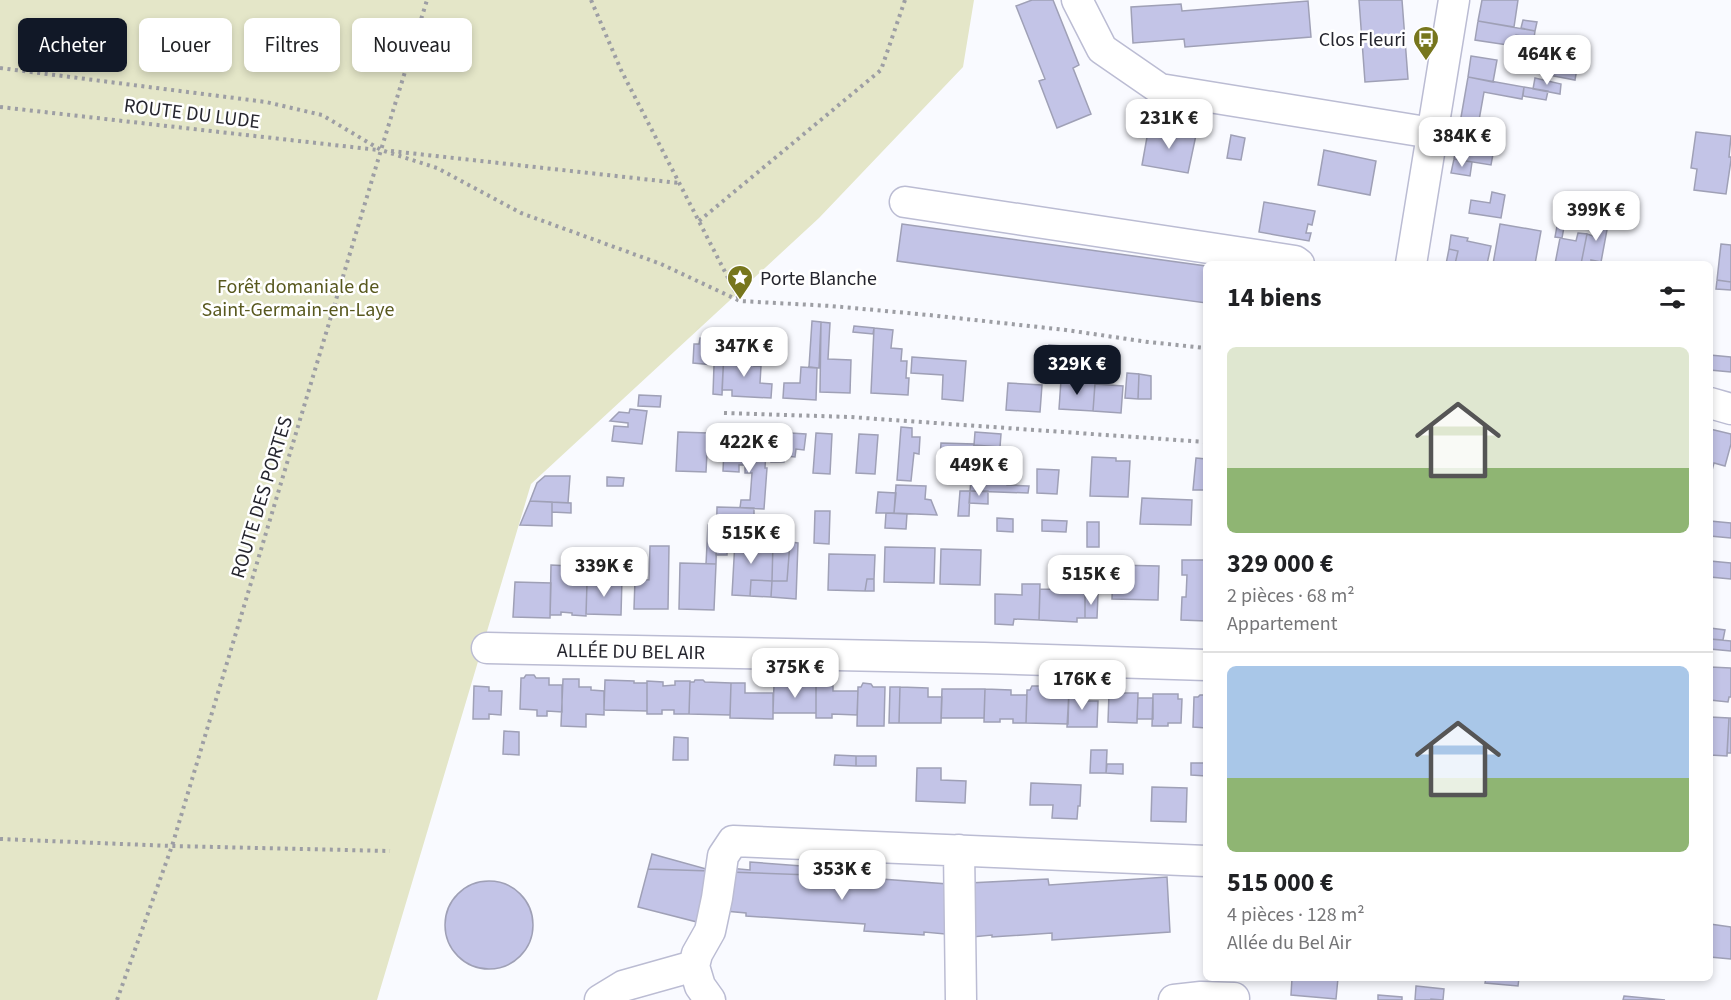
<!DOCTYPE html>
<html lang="fr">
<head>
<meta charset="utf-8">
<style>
  :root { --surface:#fff; --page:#f2f2f2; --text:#202124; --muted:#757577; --line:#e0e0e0; --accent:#111827 }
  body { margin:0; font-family:"Source Sans 3",sans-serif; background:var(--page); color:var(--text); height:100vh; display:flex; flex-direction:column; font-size:22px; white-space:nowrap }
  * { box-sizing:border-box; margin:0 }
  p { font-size:20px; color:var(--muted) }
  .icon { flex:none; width:33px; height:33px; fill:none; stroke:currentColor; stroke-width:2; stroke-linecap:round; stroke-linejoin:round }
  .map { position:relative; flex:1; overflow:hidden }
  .drawer { position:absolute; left:1203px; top:261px; width:510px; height:720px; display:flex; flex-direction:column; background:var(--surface); border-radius:9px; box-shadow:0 3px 9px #0003 }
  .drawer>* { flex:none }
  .guide { position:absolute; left:18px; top:18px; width:570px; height:54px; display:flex; gap:12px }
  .price { position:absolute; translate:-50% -51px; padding:0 14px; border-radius:12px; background:#fff; color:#222; font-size:20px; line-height:39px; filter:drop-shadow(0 2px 3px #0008) }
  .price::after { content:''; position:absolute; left:50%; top:36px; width:18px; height:14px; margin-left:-9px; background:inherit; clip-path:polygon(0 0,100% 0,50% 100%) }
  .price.on { background:var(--accent); color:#fff }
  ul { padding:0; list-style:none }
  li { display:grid; align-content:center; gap:12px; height:318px; padding:0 24px }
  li+li { border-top:2px solid var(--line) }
  li span { display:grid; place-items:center; height:186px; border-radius:9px; color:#555 }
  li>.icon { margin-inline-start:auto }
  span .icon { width:108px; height:108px; fill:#fffc; stroke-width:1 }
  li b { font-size:26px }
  h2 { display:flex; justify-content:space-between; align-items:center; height:72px; padding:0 24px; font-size:26px }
  .tag { padding:0 21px; border-radius:9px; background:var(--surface); box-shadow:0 3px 9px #0003; font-size:21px; line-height:54px }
  .tag.on { background:var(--accent); color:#fff }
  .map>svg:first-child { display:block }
  .green { fill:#e4e6c8 }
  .building { fill:#c3c4e7; stroke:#9fa0b6; stroke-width:1.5 }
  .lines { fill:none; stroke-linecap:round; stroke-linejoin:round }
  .minor-casing { stroke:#bbbcd3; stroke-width:33 }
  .path { stroke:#9d9ea4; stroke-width:4; stroke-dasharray:3 4.5; stroke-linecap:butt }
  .minor { stroke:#fff; stroke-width:30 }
  .labels { text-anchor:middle; stroke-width:5; stroke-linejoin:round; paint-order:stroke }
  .poi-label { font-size:20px; fill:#25252e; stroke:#fff; text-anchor:end }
  .street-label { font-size:20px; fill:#25252e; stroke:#fff }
  .park-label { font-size:20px; fill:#58581e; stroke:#fff }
</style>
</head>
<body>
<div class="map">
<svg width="1731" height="1000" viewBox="0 0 1731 1000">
  <rect width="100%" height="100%" fill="#f9faff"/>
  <!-- green -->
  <path class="green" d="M0,0H974L963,67L819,218L531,484L377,1000H0Z"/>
  <!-- building -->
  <path class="building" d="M1032,0H1053L1079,65L1073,68L1091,114L1057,128L1039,81L1045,79L1016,6Z
    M1359,0H1402L1408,79L1365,82Z
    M1482,0H1518L1514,27L1478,21Z
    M1308,1L1311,37L1185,47L1184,39L1133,43L1131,7L1181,4L1182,11Z
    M1523,20L1537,22L1535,31L1521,28Z
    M1478,21L1535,31L1534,38L1516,35L1514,46L1475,40Z
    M1555,38L1572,41L1573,39L1582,40L1575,80L1548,75Z
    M1471,56L1497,60L1493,82L1468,77Z
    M1468,77L1524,87L1522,99L1484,92L1478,126L1460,123Z
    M1535,78L1561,84L1560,94L1533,89Z
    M1524,87L1548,91L1546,100L1523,96Z
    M1149,126L1196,135L1188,173L1142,165Z
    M1459,130L1491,135L1488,153L1493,154L1491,165L1454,159Z
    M1696,132L1731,136L1729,157H1731V160L1726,194L1694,190L1697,169L1691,168Z
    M1231,135L1245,138L1241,160L1227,158Z
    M1324,150L1376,161L1370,195L1318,185Z
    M1454,159L1472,162L1470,176L1451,173Z
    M1492,192L1505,195L1501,218L1469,213L1471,200L1490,203Z
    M1264,202L1315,211L1312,225L1308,224L1306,233H1311L1309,241L1259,232Z
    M1561,204L1568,206L1562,238L1555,237Z
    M1596,217L1609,219L1601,262L1591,260V264H1581L1587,234L1593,236Z
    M902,224L1206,266V303L897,261Z
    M1500,224L1541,231L1535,264H1493Z
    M1578,233L1587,234L1581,264H1555L1560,238L1576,241Z
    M1451,235L1468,238L1467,241L1491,246L1487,264H1455L1458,251L1449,249Z
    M1721,244L1731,245V282L1717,280Z
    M1449,249L1458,251L1455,264H1446Z
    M1717,280L1731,282V290L1716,289Z
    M812,321L821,322L819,368L809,367Z
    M821,322L830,323L828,359L851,360L850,393L820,392Z
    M854,326L874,328L873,334L853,332Z
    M874,328L893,330L891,348L902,349L901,361H907L906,378H909L908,395L871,393Z
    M711,332L727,333L724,352L722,395L713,394L714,365L693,363L694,344H699L700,338L711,339Z
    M1049,345L1063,346L1061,368L1048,367Z
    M724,352H738V364L747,365L748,359H754V366H761L760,383L772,384L771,398L732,396V390H722Z
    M1710,355L1731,357V372L1710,370Z
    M912,357L966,361L963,401L942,399L943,375L911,373Z
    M1040,366L1052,367V377L1039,376Z
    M801,367L817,368L816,400L783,398L784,383H800Z
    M1127,373L1139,374L1138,399L1125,398Z
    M1139,374L1151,376V399H1138Z
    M1061,380L1095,383L1093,411L1059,409Z
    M1008,383L1042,385L1040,412L1006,410Z
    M1095,384L1123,386L1121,413L1093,411Z
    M639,395L661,396L660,407L638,406Z
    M630,409L647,411L642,444L612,441L614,426L628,427V423L610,421L619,412L629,413Z
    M720,427H727L726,442H720Z
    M901,427L912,428V437H920L919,454L914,453L911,481L897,480Z
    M1710,429L1731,434V444L1725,466L1714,463L1711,474H1710Z
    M678,432L708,433L706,472L676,471Z
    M774,432L806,434L804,450L796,449L795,457L785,456L784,462H771Z
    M975,432L1001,434L1000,447L974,445Z
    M816,433L832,434L830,474L813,473Z
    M859,434L878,435L875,474L856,473Z
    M941,443L974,444L971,476L939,474Z
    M974,445L1000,447L998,481L1007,482V485L1029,486L1028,493L970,491L971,480H978L979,467L972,466Z
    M724,449L766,452L765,468H767L764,509L740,508L741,500H750L752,473H745V465H739V472L723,471Z
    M1092,457L1116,458V461H1130L1128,497L1090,496Z
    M1196,458L1206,459V490H1193Z
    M1037,469L1059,470L1057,494L1037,493Z
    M545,476H570L568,503L530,501L537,483Z
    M607,477L624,478L623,486H607Z
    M896,485L926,486L925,499L931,500L937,515L894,513Z
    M960,491H970L969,516H958Z
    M970,491H988V504L969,503Z
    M878,492L896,493L894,513H876Z
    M1142,498L1192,500L1191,525L1140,524Z
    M530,501L552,502V526L520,525Z
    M552,502L571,503V513L552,512Z
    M717,507L754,508V517L728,515L727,555H716Z
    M815,511H830L829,544L814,543Z
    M886,513L907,514L906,529L885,528Z
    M997,518L1013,519V532L997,531Z
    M1042,520L1067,521L1066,532L1042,531Z
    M1710,521L1731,523V538L1710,536Z
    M1087,522H1099V547H1087Z
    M708,525H717L716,564H706Z
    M735,541L773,542L772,581L751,580L750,596L732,595Z
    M773,542H790L787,581H772Z
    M790,542L798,543L796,599L771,597L772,581H787Z
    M650,546H669L668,609H634L635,579L649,580Z
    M885,547L935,548L934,583L884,582Z
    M941,549L981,550L980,585L940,584Z
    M829,554L875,555L874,579H867L865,591L828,590Z
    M1182,560H1206V621L1181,620L1182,597H1186L1187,575H1182Z
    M1710,561L1731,563V579L1710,577Z
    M680,563L716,564L714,610L679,609Z
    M551,565L570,566V581L587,582L586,616L572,615V613L561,612V615H550Z
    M1113,565L1159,566L1158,600L1112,599Z
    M616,578H622L621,615L586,614L587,583L616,584Z
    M867,579H874V591H865Z
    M751,580L772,581L771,597L750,596Z
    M515,582L551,583L550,618L513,617Z
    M1022,584H1040L1039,620L1014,619L1013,625L995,624V594L1022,595Z
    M1040,589L1078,590L1077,593H1085V618H1077V622L1039,620Z
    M1085,593L1098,594L1097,618H1085Z
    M1710,628L1725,630L1723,640L1710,639Z
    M1710,639L1731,641V651L1710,649Z
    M1710,667L1731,668V697H1729L1728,702L1710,700Z
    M526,675H534L536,678H549V685H562V712L547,711V716H537V710L520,709L521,678H524Z
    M563,679H579V687H591V690L604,691V715L586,714V727L561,726Z
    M605,680L634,681V683H647V711L604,710Z
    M695,680H703L705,682L731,683L730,715L689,714L690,682H694Z
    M647,681L663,682V686L675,685V681H690L689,714H674V710H662V714H647Z
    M731,683H745V693H773V719L730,718Z
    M863,683L871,684L873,687H885L884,726H857L858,687H861Z
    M774,684L816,685V713H773Z
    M816,685L833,686V691H858L857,715L832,714V718H816Z
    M474,686L489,687V691H502L501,715L489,714V719H473Z
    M1032,686H1041L1043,691H1069L1068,724L1026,723L1027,690H1030Z
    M890,687H900L899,723H889Z
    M900,687L928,688V697H942L941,723H899Z
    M942,689H985L984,718H941Z
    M985,689L1011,690V695H1027L1026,723H1013V719H1000V722H984Z
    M1069,691L1085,692L1084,701H1098L1097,727H1067Z
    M1109,693H1138L1137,723L1108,722Z
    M1153,694H1178V699H1182L1181,723H1168V726H1152Z
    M1200,695H1206V728L1193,727L1194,697H1198Z
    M1138,698H1153V719H1137Z
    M1710,717L1729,718L1727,756L1710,755Z
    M1729,718H1731V753H1727Z
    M504,731L519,732V755L503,754Z
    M674,737L688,738V760H673Z
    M1091,750H1107L1106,773H1090Z
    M835,755L856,756V766L834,765Z
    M856,756H876V766H856Z
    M1191,763H1206V776L1191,775Z
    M1107,764H1123V774L1106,773Z
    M917,768H941V780L966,781L965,803L916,801Z
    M1031,783L1081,785L1080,806H1078L1077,819L1052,818L1053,805H1030Z
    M1152,787L1187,788L1186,822L1151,821Z
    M652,854L710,870V871L648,869Z
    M750,862L869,871L868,877L729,872V868L750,870Z
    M648,869L710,871L697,922L638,907Z
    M729,872L868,877V878L948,884L945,934L924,932V935L864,931L865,924L746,916V913L725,911Z
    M1167,877L1170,932L1052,940V933L992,937V935L972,937L969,883L1048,879L1049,885Z
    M445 925a44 44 0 1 1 88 0a44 44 0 1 1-88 0Z
    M1710,924L1731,927V959L1710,957Z
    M1292,978H1338L1336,999L1291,995Z
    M1486,978H1519L1518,986L1485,983Z
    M1416,986L1444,989L1443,1000L1431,999V1000H1415Z
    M1378,995L1402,997V1000H1378Z
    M1624,996L1665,1000H1623Z"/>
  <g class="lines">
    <defs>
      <path id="minor" d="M1077,0L1102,49L1160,89L1432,133
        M905,202L1295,261L1299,264
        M1411,264L1454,0
        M1710,403L1731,409
        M487,648L984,658L1206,665
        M959,850L961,1000
        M600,1000L623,986L694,966
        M710,1000L700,986L694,966L697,954L710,931L717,898L723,856L733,841L1206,861
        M1174,1000L1201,997L1234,998"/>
    </defs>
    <!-- minor casing -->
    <use href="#minor" class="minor-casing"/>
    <!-- path -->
    <path class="path" d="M591,0L621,70L740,301
      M0,68L266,102L322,115L381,150L437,168L521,213L661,264L740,301L831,306L929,315L1066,330L1148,342L1206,348
      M0,107L378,150
      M391,151L679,183
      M699,221L881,70L905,0
      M724,413L850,417L1206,442
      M0,839L172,846L390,851
      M117,1000L172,846L381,150L427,0"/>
    <!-- minor -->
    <use href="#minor" class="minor"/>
  </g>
  <!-- icons -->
  <defs>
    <symbol id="bus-pin" viewBox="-11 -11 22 30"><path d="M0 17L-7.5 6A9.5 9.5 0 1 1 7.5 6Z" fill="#77761d" stroke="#fff"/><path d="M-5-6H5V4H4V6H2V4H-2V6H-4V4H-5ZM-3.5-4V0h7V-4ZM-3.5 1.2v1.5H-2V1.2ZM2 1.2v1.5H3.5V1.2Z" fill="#fff"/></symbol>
    <symbol id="sight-pin" viewBox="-11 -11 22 30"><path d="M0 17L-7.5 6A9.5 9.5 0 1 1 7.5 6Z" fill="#77761d" stroke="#fff"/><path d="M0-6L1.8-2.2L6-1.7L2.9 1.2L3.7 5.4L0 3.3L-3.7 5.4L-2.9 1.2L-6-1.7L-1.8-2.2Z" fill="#fff"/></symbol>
  </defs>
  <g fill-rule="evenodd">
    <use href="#bus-pin" x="1411" y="24" width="30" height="40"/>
    <use href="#sight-pin" x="725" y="263" width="30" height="40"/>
  </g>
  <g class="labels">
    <!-- poi labels -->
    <g class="poi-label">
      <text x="1406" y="46">Clos Fleuri</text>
      <text x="760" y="285" text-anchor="start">Porte Blanche</text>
    </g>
    <!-- street labels -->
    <g class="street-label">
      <text transform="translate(192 113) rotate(7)" y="7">ROUTE DU LUDE</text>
      <text transform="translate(261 497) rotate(-73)" y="7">ROUTE DES PORTES</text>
      <text transform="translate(631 651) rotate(1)" y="7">ALLÉE DU BEL AIR</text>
    </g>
    <!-- park labels -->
    <g class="park-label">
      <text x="298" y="293">Forêt domaniale de<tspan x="298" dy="23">Saint-Germain-en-Laye</tspan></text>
    </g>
  </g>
</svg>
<b class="price" style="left:1547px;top:86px">464K €</b>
<b class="price" style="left:1169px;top:150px">231K €</b>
<b class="price" style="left:1462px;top:168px">384K €</b>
<b class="price" style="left:1596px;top:242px">399K €</b>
<b class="price" style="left:744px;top:378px">347K €</b>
<b class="price on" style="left:1077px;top:396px">329K €</b>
<b class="price" style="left:749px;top:474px">422K €</b>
<b class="price" style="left:979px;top:497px">449K €</b>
<b class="price" style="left:751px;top:565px">515K €</b>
<b class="price" style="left:604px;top:598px">339K €</b>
<b class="price" style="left:1091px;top:606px">515K €</b>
<b class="price" style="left:795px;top:699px">375K €</b>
<b class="price" style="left:1082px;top:711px">176K €</b>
<b class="price" style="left:842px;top:901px">353K €</b>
<div class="guide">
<a class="tag on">Acheter</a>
<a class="tag">Louer</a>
<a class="tag">Filtres</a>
<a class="tag">Nouveau</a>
</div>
<section class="drawer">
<h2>14 biens<svg class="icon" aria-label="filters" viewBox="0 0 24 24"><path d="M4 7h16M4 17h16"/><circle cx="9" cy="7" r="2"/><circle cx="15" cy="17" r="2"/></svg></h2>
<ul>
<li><span style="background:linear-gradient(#dfe7d0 65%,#8fb573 0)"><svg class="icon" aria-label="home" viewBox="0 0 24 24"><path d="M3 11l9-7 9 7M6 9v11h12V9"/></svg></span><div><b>329 000 €</b><p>2 pièces · 68 m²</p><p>Appartement</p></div></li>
<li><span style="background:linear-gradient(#a9c7e8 60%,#8fb573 0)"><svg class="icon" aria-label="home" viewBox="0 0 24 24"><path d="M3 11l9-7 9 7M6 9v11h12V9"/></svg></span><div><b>515 000 €</b><p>4 pièces · 128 m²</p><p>Allée du Bel Air</p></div></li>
</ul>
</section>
</div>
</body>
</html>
